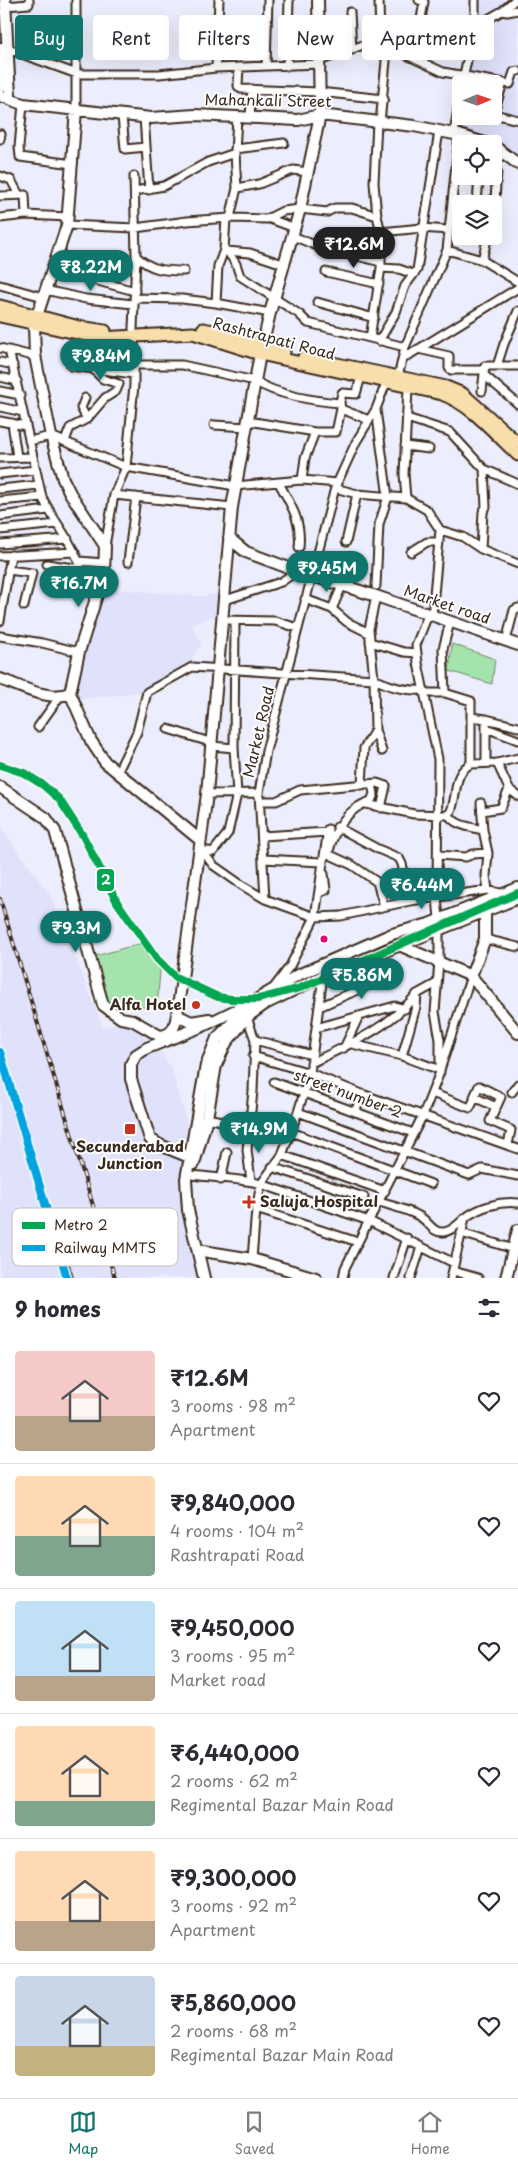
<!DOCTYPE html>
<html lang="en">
<head>
<meta charset="utf-8">
<style>
  :root { --surface:#fff; --page:#f2f2f3; --text:#2b2b33; --muted:#7c7c81; --line:#e1e1e2; --accent:#0f766e }
  body { margin:0; font-family:"Playpen Sans",sans-serif; background:var(--page); color:var(--text); height:100vh; display:flex; flex-direction:column; font-size:19px; white-space:nowrap }
  * { box-sizing:border-box; margin:0 }
  p { font-size:16px; color:var(--muted) }
  .icon { flex:none; width:28px; height:28px; fill:none; stroke:currentColor; stroke-width:2; stroke-linecap:round; stroke-linejoin:round }
  .map { position:relative; height:1278px; overflow:hidden }
  .details { display:flex; flex-direction:column; background:var(--surface); flex:1 }
  .details>* { flex:none }
  .banner { position:absolute; left:15px; top:15px; width:489px; height:45px; display:flex; gap:10px }
  .needle { width:32px; rotate:88deg }
  .buttons { position:absolute; left:452px; top:75px; display:grid; gap:10px }
  .buttons a { display:grid; place-items:center; width:50px; height:50px; border-radius:5px; background:var(--surface); box-shadow:0 5px 20px #0002; font-size:25px }
  .price { position:absolute; translate:-50% -42px; padding:0 11px; border-radius:18px; background:var(--accent); color:#fff; font-size:16px; line-height:32px; filter:drop-shadow(0 1px 2px #0008) }
  .price::after { content:''; position:absolute; left:50%; top:30px; width:15px; height:11px; margin-left:-8px; background:inherit; clip-path:polygon(0 0,100% 0,50% 100%) }
  .price.current { background:#222; color:#fff }
  ul { padding:0; list-style:none }
  li { display:flex; align-items:center; gap:15px; height:125px; padding:0 15px }
  li+li { border-top:1px solid var(--line) }
  li span { display:grid; place-items:center; flex:none; width:140px; height:100px; border-radius:5px; color:#555 }
  li>.icon { margin-inline-start:auto }
  span .icon { width:60px; height:60px; fill:#fffc; stroke-width:1 }
  li b { font-size:21px }
  h2 { display:flex; justify-content:space-between; align-items:center; height:60px; padding:0 15px; font-size:21px }
  .pill { padding:0 18px; border-radius:5px; background:var(--surface); box-shadow:0 5px 20px #0002; font-size:18px; line-height:45px }
  .pill.current { background:var(--accent); color:#fff }
  .dock { display:flex; justify-content:space-around; align-items:center; height:70px; border-top:1px solid var(--line); background:var(--surface); font-size:14px; color:var(--muted) }
  .dock a { display:grid; justify-items:center; gap:2px }
  .dock .current { color:var(--accent) }
  .map>svg:first-child { display:block }
  .built { fill:#e0e2fc }
  .green { fill:#a4e3ab; stroke:#708664 }
  .lines { fill:none; stroke-linecap:round; stroke-linejoin:round }
  .street-casing { stroke:#3b2a1e; stroke-width:11 }
  .secondary-casing { stroke:#3b2a1e; stroke-width:14 }
  .primary-casing { stroke:#3b2a1e; stroke-width:15 }
  .street { stroke:#fff; stroke-width:7 }
  .secondary { stroke:#fff; stroke-width:10 }
  .primary { stroke:#f8deab; stroke-width:11 }
  .rail-casing { stroke:#3b2a1e; stroke-width:4 }
  .rail { stroke:#fff; stroke-width:2; stroke-dasharray:5.5; stroke-linecap:butt }
  .rail-1-casing { stroke:#fff; stroke-width:11 }
  .rail-1 { stroke:#00a3e0; stroke-width:8 }
  .metro-1-casing { stroke:#fff; stroke-width:11 }
  .metro-1 { stroke:#00a651; stroke-width:8 }
  .bus-dot { fill:#e5007d; stroke:#fff; stroke-width:2 }
  .poi-dot { fill:#c8321e; stroke:#fff; stroke-width:2 }
  .labels { text-anchor:middle; stroke-width:4; stroke-linejoin:round; paint-order:stroke }
  .street-label { font-size:15px; fill:#3b2a1e; stroke:#fff }
  .poi-label { font-size:15px; font-weight:bold; fill:#3b2a1e; stroke:#fff; text-anchor:end }
  .key { fill:#fff; stroke:#c4bfbc; stroke-width:1 }
  .key-label { font-size:14px; fill:#3b2a1e }
  .line-badge { stroke:#fff; stroke-width:2 }
  .badge-label { font-size:14px; text-anchor:middle; font-weight:bold; fill:#fff }
</style>
</head>
<body>
<div class="map">
<svg width="518" height="1278" viewBox="0 0 518 1278">
  <rect width="100%" height="100%" fill="#edeefd"/>
  <filter id="ink" filterUnits="userSpaceOnUse"><feTurbulence type="fractalNoise" baseFrequency=".02" numOctaves="2"/><feDisplacementMap in="SourceGraphic" scale="10" xChannelSelector="R" yChannelSelector="G"/><feConvolveMatrix kernelMatrix="1 2 1 2 8 2 1 2 1" color-interpolation-filters="sRGB"/></filter>
  <g filter="url(#ink)">
    <!-- built -->
    <path class="built" d="M476,0H518V159L457,132L461,91V116H494V84H463Z
      M102,588L203,596L220,593L217,618L210,617L192,625L202,643L187,667L146,691L121,695L80,699L76,679Z
      M0,827L51,896L103,1027L120,1022L151,1037L172,1069L188,1125L184,1147L182,1203L198,1272L197,1278H0Z"/>
    <!-- green -->
    <path class="green" d="M452,644L495,659L492,684L449,671Z
      M146,942L150,958L161,959L157,1008L113,1004L104,999L92,957Z"/>
    <g class="lines">
      <defs>
        <path id="street" d="M379,0L380,40L385,45L386,61L380,123
          M6,6L29,4V0
          M502,11L515,0
          M350,12L352,50
          M475,23L488,19L502,11L507,12L518,10
          M419,30L424,2L419,0
          M385,45L443,72L510,84L514,72L518,71
          M8,49L77,74H159L216,68L319,64
          M319,61L407,29L462,35
          M266,66L268,0
          M287,66L289,0
          M239,67L238,86L241,89L319,92L384,99
          M216,68L219,0
          M462,84L475,23V0
          M23,104L19,147L20,157L73,164
          M76,110V0
          M494,112L503,83
          M494,114L518,120
          M122,116L125,149L146,147
          M144,117L149,190
          M250,117L252,89
          M377,122L374,183L377,216L381,232V268L370,338L405,347
          M454,134L461,89
          M0,139L1,134
          M235,149L284,143
          M0,176L11,180L19,195
          M237,188L259,184L293,170L308,172
          M135,191L164,186L208,162L235,153
          M0,196L25,195L26,215
          M477,204L479,176
          M494,214L497,171
          M0,218L26,215L68,217
          M230,218L237,188L235,153L237,117
          M270,219L295,228
          M67,225L135,228L187,221L230,218L267,219L283,211L300,209L327,212L335,208H352L377,216
          M381,232L422,228L448,230
          M293,236L317,246L381,262
          M447,250L482,260L518,282
          M226,251L250,253L283,264
          M228,252L236,264L240,276L299,314L308,323L370,338
          M136,256C151,270 164,271 184,271
          M482,260L487,240L490,236
          M381,268L399,269L413,274
          M53,269L135,291
          M326,272L379,284
          M0,285L43,297
          M45,290L86,299L133,304
          M134,298L182,299L216,303L270,313
          M317,302L374,318
          M216,303L218,266L224,250L226,219
          M133,329L136,256L134,176
          M379,341L396,312L405,286L417,270L439,131
          M0,348L37,357
          M418,349L449,356V368L451,370H484
          M9,350L42,497C54,522 73,542 81,569L104,573
          M404,358L518,288
          M0,362L13,365
          M135,365H182L255,381C276,395 315,401 340,403
          M71,366L134,374
          M497,366L504,344L518,311
          M484,375L518,404
          M0,377L17,381
          M361,377L356,394L342,393L340,402L341,409L369,420
          M398,377L405,347L447,250L459,135
          M0,391L20,395
          M482,391L485,366H518
          M85,398L81,408L87,419
          M0,407L23,412
          M407,418L450,432L484,469L518,484
          M0,421L26,426
          M248,421L315,432L305,458L302,480
          M12,423L17,457
          M214,425L247,427
          M315,432H336L341,409
          M29,441L51,436L126,467L235,486L302,480L338,483
          M65,441L70,428L87,419L105,398L116,391L119,384L103,379L93,369
          M405,446L429,449
          M0,458L32,457
          M0,474L35,470
          M279,483C291,505 302,521 299,547
          M335,488L357,494L346,542
          M0,489L39,485
          M357,494L406,498L427,510L440,530L432,616
          M114,495L232,507
          M406,498L404,474L408,388
          M0,501L42,497
          M0,516L48,510
          M0,530L57,524
          M440,530L463,537L481,549L518,564
          M0,544L68,539
          M105,546L114,495L126,467L134,385V336
          M481,549L483,512L486,507L484,469
          M411,552L427,542H438
          M0,556L75,552
          M79,561L104,563
          M128,562L136,497
          M47,564L81,569
          M8,570L32,573L24,606
          M376,586L379,524L388,497L376,410
          M376,596L369,629L374,679L375,730L382,751
          M305,599L332,609L347,622L369,633
          M225,600L281,582L297,571
          M332,609L342,586
          M428,615L416,645L418,663L438,759L437,897L439,919
          M223,620L275,621L298,628
          M0,621L11,555
          M450,622L443,649L445,693L471,701V764L497,763L518,758
          M0,636L42,643L79,652
          M506,641L514,610L518,608
          M370,642L404,652L417,653
          M425,693H445
          M471,717L486,719V763
          M486,719L518,727
          M38,727L60,696
          M486,728L518,740
          M168,729L213,743
          M212,746L234,748
          M497,763L509,789L518,796
          M117,773L137,732L147,692L192,667L374,679C391,687 405,691 424,690
          M362,785L364,748L375,730
          M207,794L259,793
          M260,801H276L300,790L377,783L386,786L381,808
          M481,803L483,830
          M366,804L414,814L449,815
          M482,811L501,808L509,789
          M449,815C455,826 472,827 483,830L488,853L486,876L488,890
          M449,815C459,799 451,773 471,764
          M337,827L378,849L399,858L402,864L410,901
          M262,836L328,832
          M202,847L204,853L213,865L243,886L265,899L315,917L341,916L410,901L488,890L504,894
          M329,851C334,829 349,807 371,801L374,794L372,784
          M204,853L208,851L213,852L228,833L237,794L234,748L235,621
          M328,854L352,865L377,882L384,906
          M438,855L466,857L473,854L488,853
          M263,859L322,862
          M319,893L326,890L324,874
          M265,899L259,793L266,751L335,488L356,442L376,409L386,383
          M485,939L518,947
          M275,986L290,966L315,917L328,829
          M319,1007L396,973
          M247,1017L255,1040L253,1091L247,1150L251,1181
          M316,1028L395,1006L405,1009
          M255,1040L312,1055
          M352,1044L402,1056L440,1070L471,976
          M344,1048L359,1016
          M253,1056L310,1073L362,1094L518,1149
          M402,1056L416,1007L417,994L437,983
          M311,1063C349,1045 390,1027 417,994
          M274,1082L413,1133
          M512,1092L518,1084
          M432,1093L470,1108L475,1098
          M496,1107L474,1097L479,1086L501,1097L490,1121L511,1130L508,1145
          M298,1112L469,1175L482,1169L518,1176
          M355,1112L362,1094
          M207,1118L250,1127L292,1129
          M291,1132L431,1184
          M282,1155L385,1191
          M272,1167L364,1197
          M192,1175C213,1178 241,1178 261,1184L369,1221L454,1263
          M221,1180L227,1152
          M379,1202C392,1206 411,1210 422,1218C430,1224 433,1233 444,1232C452,1231 458,1224 464,1219C478,1207 500,1201 518,1203
          M256,1209L358,1242
          M461,1233L514,1249
          M252,1259L256,1209L261,1184L282,1155L298,1112L310,1073L323,976L322,973
          M453,1271L478,1278
          M343,1278L345,1268L358,1242L423,1115L440,1072V1040L435,1012L439,961V928
          M394,1278L407,1238
          M411,1278L421,1247
          M451,1278L465,1218"/>
        <path id="secondary" d="M5,0L10,96
          M0,48L3,86
          M0,95L3,97
          M9,99L23,104L151,118L195,115L298,120L320,115L414,126L459,135L488,144
          M76,110L67,225L34,325L35,356L51,436L63,479L70,493L105,546L104,573L79,652L70,693L91,741L105,762L200,840
          M494,146L518,164
          M262,347L270,313L300,209L320,115L318,0
          M229,538L246,552L297,571L376,596L518,645
          M0,679C21,686 48,702 70,693
          M0,787L46,818L55,831L103,1005L121,1018L132,1020L160,1036C173,1035 175,1026 177,1015L207,794L232,507L260,354
          M399,945L471,976L518,1033
          M471,976L485,939V910
          M177,1015L191,1022L209,1019
          M194,1159L160,1145L150,1139L131,1079V1064L136,1055L147,1048L203,1026L246,1005
          M194,1164L207,1118L216,1065L226,1043L247,1017L265,1004L323,976L518,898
          M198,1253L203,1251L252,1259L316,1278
          M204,1278L188,1210L186,1179L206,1065L217,1038L254,1001L298,975L392,934L429,924L518,888
          M506,1278L518,1230"/>
        <path id="primary" d="M0,306L79,327L105,331
          M0,316L99,338L193,333L260,354L442,394C472,405 495,434 518,455
          M203,329L219,332L284,352
          M304,357L446,387L463,394L518,443"/>
      </defs>
      <!-- street casing -->
      <use href="#street" class="street-casing"/>
      <!-- secondary casing -->
      <use href="#secondary" class="secondary-casing"/>
      <!-- primary casing -->
      <use href="#primary" class="primary-casing"/>
      <!-- street -->
      <use href="#street" class="street"/>
      <!-- secondary -->
      <use href="#secondary" class="secondary"/>
      <!-- primary -->
      <use href="#primary" class="primary"/>
      <defs>
        <path id="rail" d="M0,899L115,1278
          M53,1214L72,1278"/>
      </defs>
      <!-- rail casing -->
      <use href="#rail" class="rail-casing"/>
      <!-- rail -->
      <use href="#rail" class="rail"/>
      <defs>
        <path id="rail-1" d="M0,1052L67,1278"/>
      </defs>
      <!-- rail-1 casing -->
      <use href="#rail-1" class="rail-1-casing"/>
      <!-- rail-1 -->
      <use href="#rail-1" class="rail-1"/>
      <defs>
        <path id="metro-1" d="M0,765L24,773L43,785L59,799L83,836L117,902L157,959L175,977L218,997L231,999H258L300,988L518,893"/>
      </defs>
      <!-- metro-1 casing -->
      <use href="#metro-1" class="metro-1-casing"/>
      <!-- metro-1 -->
      <use href="#metro-1" class="metro-1"/>
    </g>
  </g>
  <!-- markers -->
  <circle class="bus-dot" cx="324" cy="939" r="4.5"/>
  <g class="poi-dot">
    <circle cx="196" cy="1005" r="5"/>
    <rect x="124" y="1123" width="12" height="12" rx="2.5"/>
    <path d="M246.5 1194.5h5v5h5v5h-5v5h-5v-5h-5v-5h5z"/>
  </g>
  <g class="labels">
    <!-- street labels -->
    <g class="street-label">
      <text transform="translate(268 101) rotate(1)" y="5">Mahankali Street</text>
      <text transform="translate(274 339) rotate(15)" y="5">Rashtrapati Road</text>
      <text transform="translate(447 605) rotate(19)" y="5">Market road</text>
      <text transform="translate(259 732) rotate(-77)" y="5">Market Road</text>
      <text transform="translate(348 1094) rotate(20)" y="5">street number 2</text>
    </g>
    <!-- poi labels -->
    <g class="poi-label">
      <text x="186" y="1010">Alfa Hotel</text>
      <text x="130" y="1152" text-anchor="middle">Secunderabad<tspan x="130" dy="17">Junction</tspan></text>
      <text x="260" y="1207" text-anchor="start">Saluja Hospital</text>
    </g>
  </g>
  <!-- legend -->
  <rect x="12" y="1208" width="166" height="58" rx="8" class="key"/>
  <rect x="22" y="1222" width="23" height="7" fill="#00a651"/>
  <rect x="22" y="1245" width="23" height="6" fill="#00a3e0"/>
  <g class="key-label">
    <text x="54" y="1230">Metro 2</text>
    <text x="54" y="1253">Railway MMTS</text>
  </g>
  <rect class="line-badge" x="96" y="868" width="19" height="24" rx="5" fill="#00a651"/>
  <g class="badge-label">
    <text x="106" y="885">2</text>
  </g>
</svg>
<div class="buttons">
<a><svg class="needle" viewBox="-14 -14 28 28"><path d="M0-13l5 13h-10z" fill="#e53935"/><path d="M0 13l5-13h-10z" fill="#7c7c81"/></svg></a>
<a><svg class="icon" aria-label="locate" viewBox="0 0 24 24"><circle cx="12" cy="12" r="6"/><path d="M12 2v4M12 18v4M2 12h4M18 12h4"/></svg></a>
<a><svg class="icon" aria-label="layers" viewBox="0 0 24 24"><path d="M12 4l9 5-9 5-9-5zM3 14l9 5 9-5"/></svg></a>
</div>
<b class="price current" style="left:354px;top:269px">₹12.6M</b>
<b class="price" style="left:91px;top:292px">₹8.22M</b>
<b class="price" style="left:101px;top:381px">₹9.84M</b>
<b class="price" style="left:327px;top:593px">₹9.45M</b>
<b class="price" style="left:79px;top:608px">₹16.7M</b>
<b class="price" style="left:422px;top:910px">₹6.44M</b>
<b class="price" style="left:76px;top:953px">₹9.3M</b>
<b class="price" style="left:362px;top:1000px">₹5.86M</b>
<b class="price" style="left:259px;top:1154px">₹14.9M</b>
<div class="banner">
<a class="pill current">Buy</a>
<a class="pill">Rent</a>
<a class="pill">Filters</a>
<a class="pill">New</a>
<a class="pill">Apartment</a>
</div>
</div>
<section class="details">
<h2>9 homes<svg class="icon" aria-label="filters" viewBox="0 0 24 24"><path d="M4 7h16M4 17h16"/><circle cx="9" cy="7" r="2"/><circle cx="15" cy="17" r="2"/></svg></h2>
<ul>
<li><span style="background:linear-gradient(#f6c9c9 65%,#b9a48a 0)"><svg class="icon" aria-label="home" viewBox="0 0 24 24"><path d="M3 11l9-7 9 7M6 9v11h12V9"/></svg></span><div><b>₹12.6M</b><p>3 rooms · 98 m²</p><p>Apartment</p></div><svg class="icon" aria-label="heart" viewBox="0 0 24 24"><path d="M12 20l-8-8c-3-5 5-10 8-4 3-6 11-1 8 4z"/></svg></li>
<li><span style="background:linear-gradient(#ffd9b3 60%,#7fa58c 0)"><svg class="icon" aria-label="home" viewBox="0 0 24 24"><path d="M3 11l9-7 9 7M6 9v11h12V9"/></svg></span><div><b>₹9,840,000</b><p>4 rooms · 104 m²</p><p>Rashtrapati Road</p></div><svg class="icon" aria-label="heart" viewBox="0 0 24 24"><path d="M12 20l-8-8c-3-5 5-10 8-4 3-6 11-1 8 4z"/></svg></li>
<li><span style="background:linear-gradient(#bfe0f5 75%,#b9a48a 0)"><svg class="icon" aria-label="home" viewBox="0 0 24 24"><path d="M3 11l9-7 9 7M6 9v11h12V9"/></svg></span><div><b>₹9,450,000</b><p>3 rooms · 95 m²</p><p>Market road</p></div><svg class="icon" aria-label="heart" viewBox="0 0 24 24"><path d="M12 20l-8-8c-3-5 5-10 8-4 3-6 11-1 8 4z"/></svg></li>
<li><span style="background:linear-gradient(#ffd9b3 75%,#7fa58c 0)"><svg class="icon" aria-label="home" viewBox="0 0 24 24"><path d="M3 11l9-7 9 7M6 9v11h12V9"/></svg></span><div><b>₹6,440,000</b><p>2 rooms · 62 m²</p><p>Regimental Bazar Main Road</p></div><svg class="icon" aria-label="heart" viewBox="0 0 24 24"><path d="M12 20l-8-8c-3-5 5-10 8-4 3-6 11-1 8 4z"/></svg></li>
<li><span style="background:linear-gradient(#ffd9b3 70%,#b9a48a 0)"><svg class="icon" aria-label="home" viewBox="0 0 24 24"><path d="M3 11l9-7 9 7M6 9v11h12V9"/></svg></span><div><b>₹9,300,000</b><p>3 rooms · 92 m²</p><p>Apartment</p></div><svg class="icon" aria-label="heart" viewBox="0 0 24 24"><path d="M12 20l-8-8c-3-5 5-10 8-4 3-6 11-1 8 4z"/></svg></li>
<li><span style="background:linear-gradient(#c9d6e8 70%,#c2b280 0)"><svg class="icon" aria-label="home" viewBox="0 0 24 24"><path d="M3 11l9-7 9 7M6 9v11h12V9"/></svg></span><div><b>₹5,860,000</b><p>2 rooms · 68 m²</p><p>Regimental Bazar Main Road</p></div><svg class="icon" aria-label="heart" viewBox="0 0 24 24"><path d="M12 20l-8-8c-3-5 5-10 8-4 3-6 11-1 8 4z"/></svg></li>
</ul>
</section>
<nav class="dock">
<a class="current"><svg class="icon" aria-label="map" viewBox="0 0 24 24"><path d="M3 6l6-2 6 2 6-2v14l-6 2-6-2-6 2zM9 4v14M15 6v14"/></svg>Map</a>
<a><svg class="icon" aria-label="saved" viewBox="0 0 24 24"><path d="M7 4h10v16l-5-4-5 4z"/></svg>Saved</a>
<a><svg class="icon" aria-label="home" viewBox="0 0 24 24"><path d="M3 11l9-7 9 7M6 9v11h12V9"/></svg>Home</a>
</nav>
</body>
</html>
